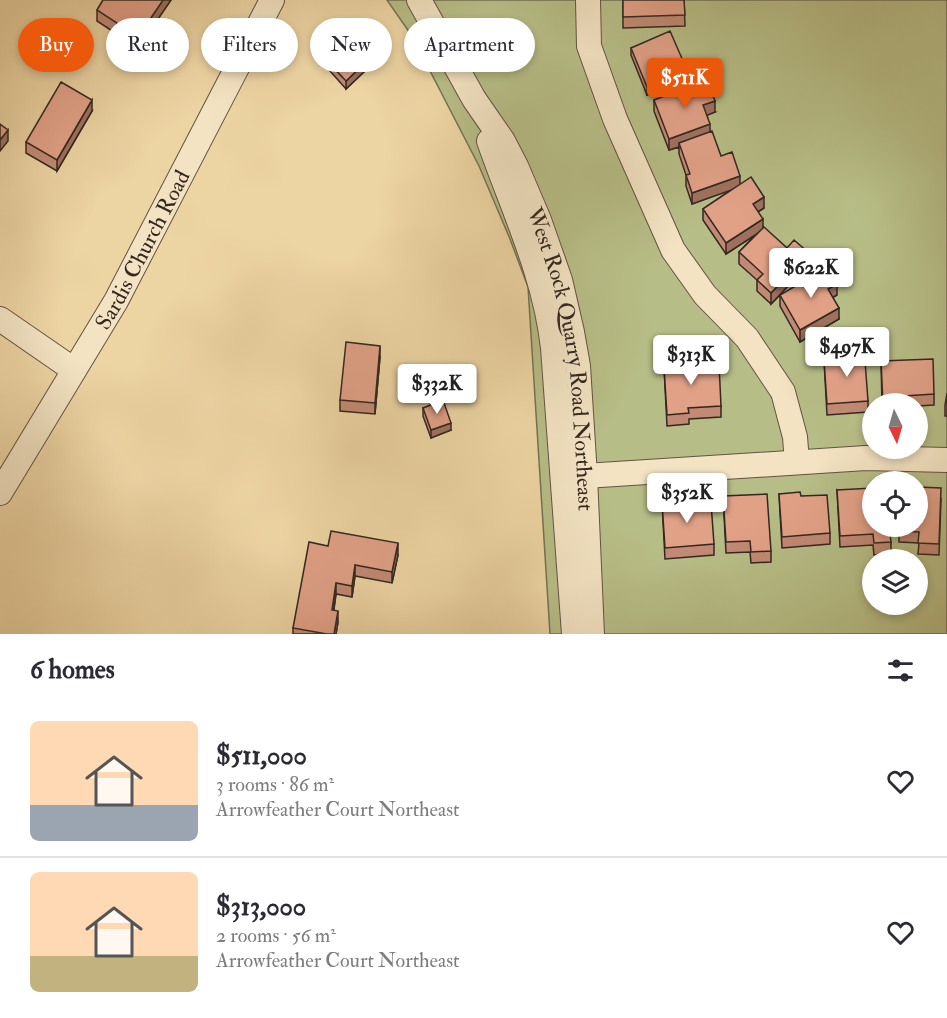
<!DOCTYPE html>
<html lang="en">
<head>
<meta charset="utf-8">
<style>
  :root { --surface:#fff; --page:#f2f2f3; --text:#2b2b33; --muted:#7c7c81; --line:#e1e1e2; --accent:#ea580c }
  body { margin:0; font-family:"IM FELL Double Pica",serif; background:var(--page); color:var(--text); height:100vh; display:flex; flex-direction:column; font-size:22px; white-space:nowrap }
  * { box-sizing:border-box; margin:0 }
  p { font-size:20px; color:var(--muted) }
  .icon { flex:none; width:33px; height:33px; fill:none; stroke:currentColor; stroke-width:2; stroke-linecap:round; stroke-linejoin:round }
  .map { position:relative; height:634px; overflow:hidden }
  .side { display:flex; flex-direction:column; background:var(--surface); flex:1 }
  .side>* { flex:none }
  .guide { position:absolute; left:18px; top:18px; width:600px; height:54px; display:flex; gap:12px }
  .needle { width:39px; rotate:175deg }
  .controls { position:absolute; left:862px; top:393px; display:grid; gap:12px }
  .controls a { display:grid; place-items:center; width:66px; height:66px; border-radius:50%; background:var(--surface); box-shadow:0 3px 9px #0003; font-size:30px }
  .price { position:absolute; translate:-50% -51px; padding:0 14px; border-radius:6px; background:#fff; color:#222; font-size:20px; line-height:39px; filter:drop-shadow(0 2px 3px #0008) }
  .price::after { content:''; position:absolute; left:50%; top:36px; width:18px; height:14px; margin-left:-9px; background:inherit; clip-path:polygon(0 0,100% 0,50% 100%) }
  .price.selected { background:var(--accent); color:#fff }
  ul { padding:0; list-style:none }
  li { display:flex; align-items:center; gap:18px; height:150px; padding:0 30px }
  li+li { border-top:2px solid var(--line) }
  li span { display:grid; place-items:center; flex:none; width:168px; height:120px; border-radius:9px; color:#555 }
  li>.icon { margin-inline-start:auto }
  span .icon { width:72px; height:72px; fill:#fffc; stroke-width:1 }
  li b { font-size:26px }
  h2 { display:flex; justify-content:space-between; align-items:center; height:72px; padding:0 30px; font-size:26px }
  .pill { padding:0 21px; border-radius:27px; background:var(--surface); box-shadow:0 3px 9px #0003; font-size:21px; line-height:54px }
  .pill.selected { background:var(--accent); color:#fff }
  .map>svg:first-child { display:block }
  .green { fill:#b7bd86; stroke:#757254; stroke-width:1.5; fill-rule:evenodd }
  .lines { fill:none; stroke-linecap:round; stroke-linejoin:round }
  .minor-casing { stroke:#625342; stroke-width:26 }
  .minor { stroke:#f3e3c3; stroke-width:24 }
  .wall { fill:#c28a74; stroke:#332821; stroke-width:1.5 }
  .shaded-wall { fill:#9e715e; stroke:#332821; stroke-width:1.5 }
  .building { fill:#e1a187; stroke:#332821; stroke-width:1.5 }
  .labels { text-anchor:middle; stroke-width:6; stroke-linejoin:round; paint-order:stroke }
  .street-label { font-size:22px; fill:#332821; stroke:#f3e3c3 }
</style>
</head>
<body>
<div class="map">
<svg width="947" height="634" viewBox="0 0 947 634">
  <rect width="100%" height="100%" fill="#edd4a3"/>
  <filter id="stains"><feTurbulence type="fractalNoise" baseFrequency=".00333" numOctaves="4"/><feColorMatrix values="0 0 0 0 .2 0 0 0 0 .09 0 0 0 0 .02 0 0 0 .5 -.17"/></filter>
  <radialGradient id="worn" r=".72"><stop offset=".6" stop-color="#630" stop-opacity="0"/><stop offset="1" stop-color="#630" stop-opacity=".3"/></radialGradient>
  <!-- green -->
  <path class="green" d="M387,0H947V634H550L528,287L510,239L479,166L412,36ZM873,404H918V448H873ZM873,482H918V526H873ZM873,560H918V604H873Z"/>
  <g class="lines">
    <defs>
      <g id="minor">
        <path id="s1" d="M419,0L474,99L503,141L516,166L539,220L560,280L572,332L578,366L585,476L592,634"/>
        <path d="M588,0L589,46L615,119L673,250L705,295L747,338L783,392L795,437L797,462"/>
        <path d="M489,141C513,210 545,275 553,348L574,634"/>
        <path d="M0,319L74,370"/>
        <path d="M569,477L866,458L947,460"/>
        <path id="s2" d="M0,493L116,301L272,0"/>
      </g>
    </defs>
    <!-- minor casing -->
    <use href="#minor" class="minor-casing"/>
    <!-- minor -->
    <use href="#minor" class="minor"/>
  </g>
  <!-- wall -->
  <path class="wall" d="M103,0H171L138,48L97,21V10Z
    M623,0H684L685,26L623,28Z
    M631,48L687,78L647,95L631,55Z
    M330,64L366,70L346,89L330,71Z
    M654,100L715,112L707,115L710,132L721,156L740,184L764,208L758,212L763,227L787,248L809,264L780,294L837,295L833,297L839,319L800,342L780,306V295L771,304L757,291V280L739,264V252L756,234L726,254L703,220V209L732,189L692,204L686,186V175L679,154V147L669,150L654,111Z
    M92,111L57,171L26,153V142Z
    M846,349L868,401V412L827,415L824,360L846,359Z
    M674,356L693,366L721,406V417L689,419V424L667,426L664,367H674Z
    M380,357L375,414L340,411V400Z
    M881,361L934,394V405L918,406V404H882Z
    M947,393V416H945V405Z
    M423,408L451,430L431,438L423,416Z
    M837,490L891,542V553L874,555L873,545L840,547Z
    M779,494L801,496L830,533V544L782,548Z
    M723,496L771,551V562L751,563L750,552L726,553Z
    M941,499L939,555L918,554L919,543L899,542V526Z
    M662,502L685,505L714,544V555L665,559Z
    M328,546L398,555L392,583L355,576L352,597L336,594L334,610L338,622L336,634H293V628Z"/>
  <!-- shaded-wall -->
  <path class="shaded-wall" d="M163,0H171L138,48V37Z
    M366,62V70L346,89V81Z
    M687,70V78L647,95V87Z
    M92,100V111L57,171V160Z
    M715,101V112L703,117V105Z
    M710,124V135L679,143V147L669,150V139Z
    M8,130V141L0,151V140Z
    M740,176V187L692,204V193Z
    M764,197V208L753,215V204Z
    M763,219V230L726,254V243Z
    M809,253V264L771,304V293Z
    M837,284V295L828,300V289Z
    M839,308V319L800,342V330Z
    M380,346V357L375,414V403Z
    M451,423V430L431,438V430Z
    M398,543V555L392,583V572Z
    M355,565V576L352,597V586Z
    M336,583V594L332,621V610Z
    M338,611V622L336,634H334Z"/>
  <!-- building -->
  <path class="building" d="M103,0H163L138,37L97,10Z
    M623,0H684L685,15L623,17Z
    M670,31L687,70L647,87L631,48Z
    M349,45L366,62L346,81L330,64Z
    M707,80L715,101L703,105L710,124L669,139L654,100Z
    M61,82L92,100L57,160L26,142Z
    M0,124L8,130L0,140Z
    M712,131L721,156L732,152L740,176L692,193L686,175L690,174L679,143Z
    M751,177L764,197L753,204L763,219L726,243L703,209Z
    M764,227L787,248L794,240L809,253L771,293L757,280L763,274L739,252Z
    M828,267L837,284L828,289L839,308L800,330L780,295Z
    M346,342L380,346L375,403L340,400Z
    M864,347L868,401L827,404L824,360L847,358L846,349Z
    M693,355V366L719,364L721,406L688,408L689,413L667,415L664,367H674V356Z
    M933,359L934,394L904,396V403L883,404L881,361Z
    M443,400L451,423L431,430L423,408Z
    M918,487L941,488L939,544L918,543L919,532L899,531V526H918Z
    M873,488V526H889L891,542L874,543L873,534L840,536L837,490Z
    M800,492L801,496L827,495L830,533L782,537L779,494Z
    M767,494L771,551L751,552L750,541L726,542L723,496Z
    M685,500V505L711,503L714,544L665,548L662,502Z
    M331,531L398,543L392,572L355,565L352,586L336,583L332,610L338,611L334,634H327L293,628L309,542L328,546Z"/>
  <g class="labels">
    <!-- street labels -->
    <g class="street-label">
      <text dy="8" stroke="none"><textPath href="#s2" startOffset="282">Sardis Church Road</textPath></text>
      <text dy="8" stroke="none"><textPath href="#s1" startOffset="393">West Rock Quarry Road Northeast</textPath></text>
    </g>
  </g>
  <rect width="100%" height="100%" filter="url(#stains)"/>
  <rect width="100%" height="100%" fill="url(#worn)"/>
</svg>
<div class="controls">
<a><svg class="needle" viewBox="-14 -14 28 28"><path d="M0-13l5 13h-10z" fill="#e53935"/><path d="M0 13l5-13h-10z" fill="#7c7c81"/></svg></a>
<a><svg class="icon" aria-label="locate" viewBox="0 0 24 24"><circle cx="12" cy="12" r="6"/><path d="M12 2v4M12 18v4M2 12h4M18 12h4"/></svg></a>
<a><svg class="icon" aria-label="layers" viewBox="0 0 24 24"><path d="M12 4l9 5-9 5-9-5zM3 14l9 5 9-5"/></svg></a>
</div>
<b class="price selected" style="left:685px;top:109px">$511K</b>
<b class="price" style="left:811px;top:299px">$622K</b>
<b class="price" style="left:847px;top:378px">$497K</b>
<b class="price" style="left:691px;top:386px">$313K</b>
<b class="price" style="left:437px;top:415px">$332K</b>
<b class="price" style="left:687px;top:524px">$352K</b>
<div class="guide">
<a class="pill selected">Buy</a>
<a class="pill">Rent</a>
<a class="pill">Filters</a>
<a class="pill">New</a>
<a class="pill">Apartment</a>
</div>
</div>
<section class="side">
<h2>6 homes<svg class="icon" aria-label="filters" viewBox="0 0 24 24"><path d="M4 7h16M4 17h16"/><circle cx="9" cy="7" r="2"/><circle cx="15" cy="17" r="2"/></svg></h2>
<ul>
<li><span style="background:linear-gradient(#ffd9b3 70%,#9aa5b1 0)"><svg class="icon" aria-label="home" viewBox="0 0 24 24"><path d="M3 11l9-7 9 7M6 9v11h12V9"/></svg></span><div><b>$511,000</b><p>3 rooms · 86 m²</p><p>Arrowfeather Court Northeast</p></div><svg class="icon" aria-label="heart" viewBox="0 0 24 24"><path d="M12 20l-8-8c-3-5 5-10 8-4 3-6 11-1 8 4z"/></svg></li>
<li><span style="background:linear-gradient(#ffd9b3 70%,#c2b280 0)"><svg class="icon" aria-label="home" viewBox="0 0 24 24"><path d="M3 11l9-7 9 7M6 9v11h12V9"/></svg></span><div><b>$313,000</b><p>2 rooms · 56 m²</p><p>Arrowfeather Court Northeast</p></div><svg class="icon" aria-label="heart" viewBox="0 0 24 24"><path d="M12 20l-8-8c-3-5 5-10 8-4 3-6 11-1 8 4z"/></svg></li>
</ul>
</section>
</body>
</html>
